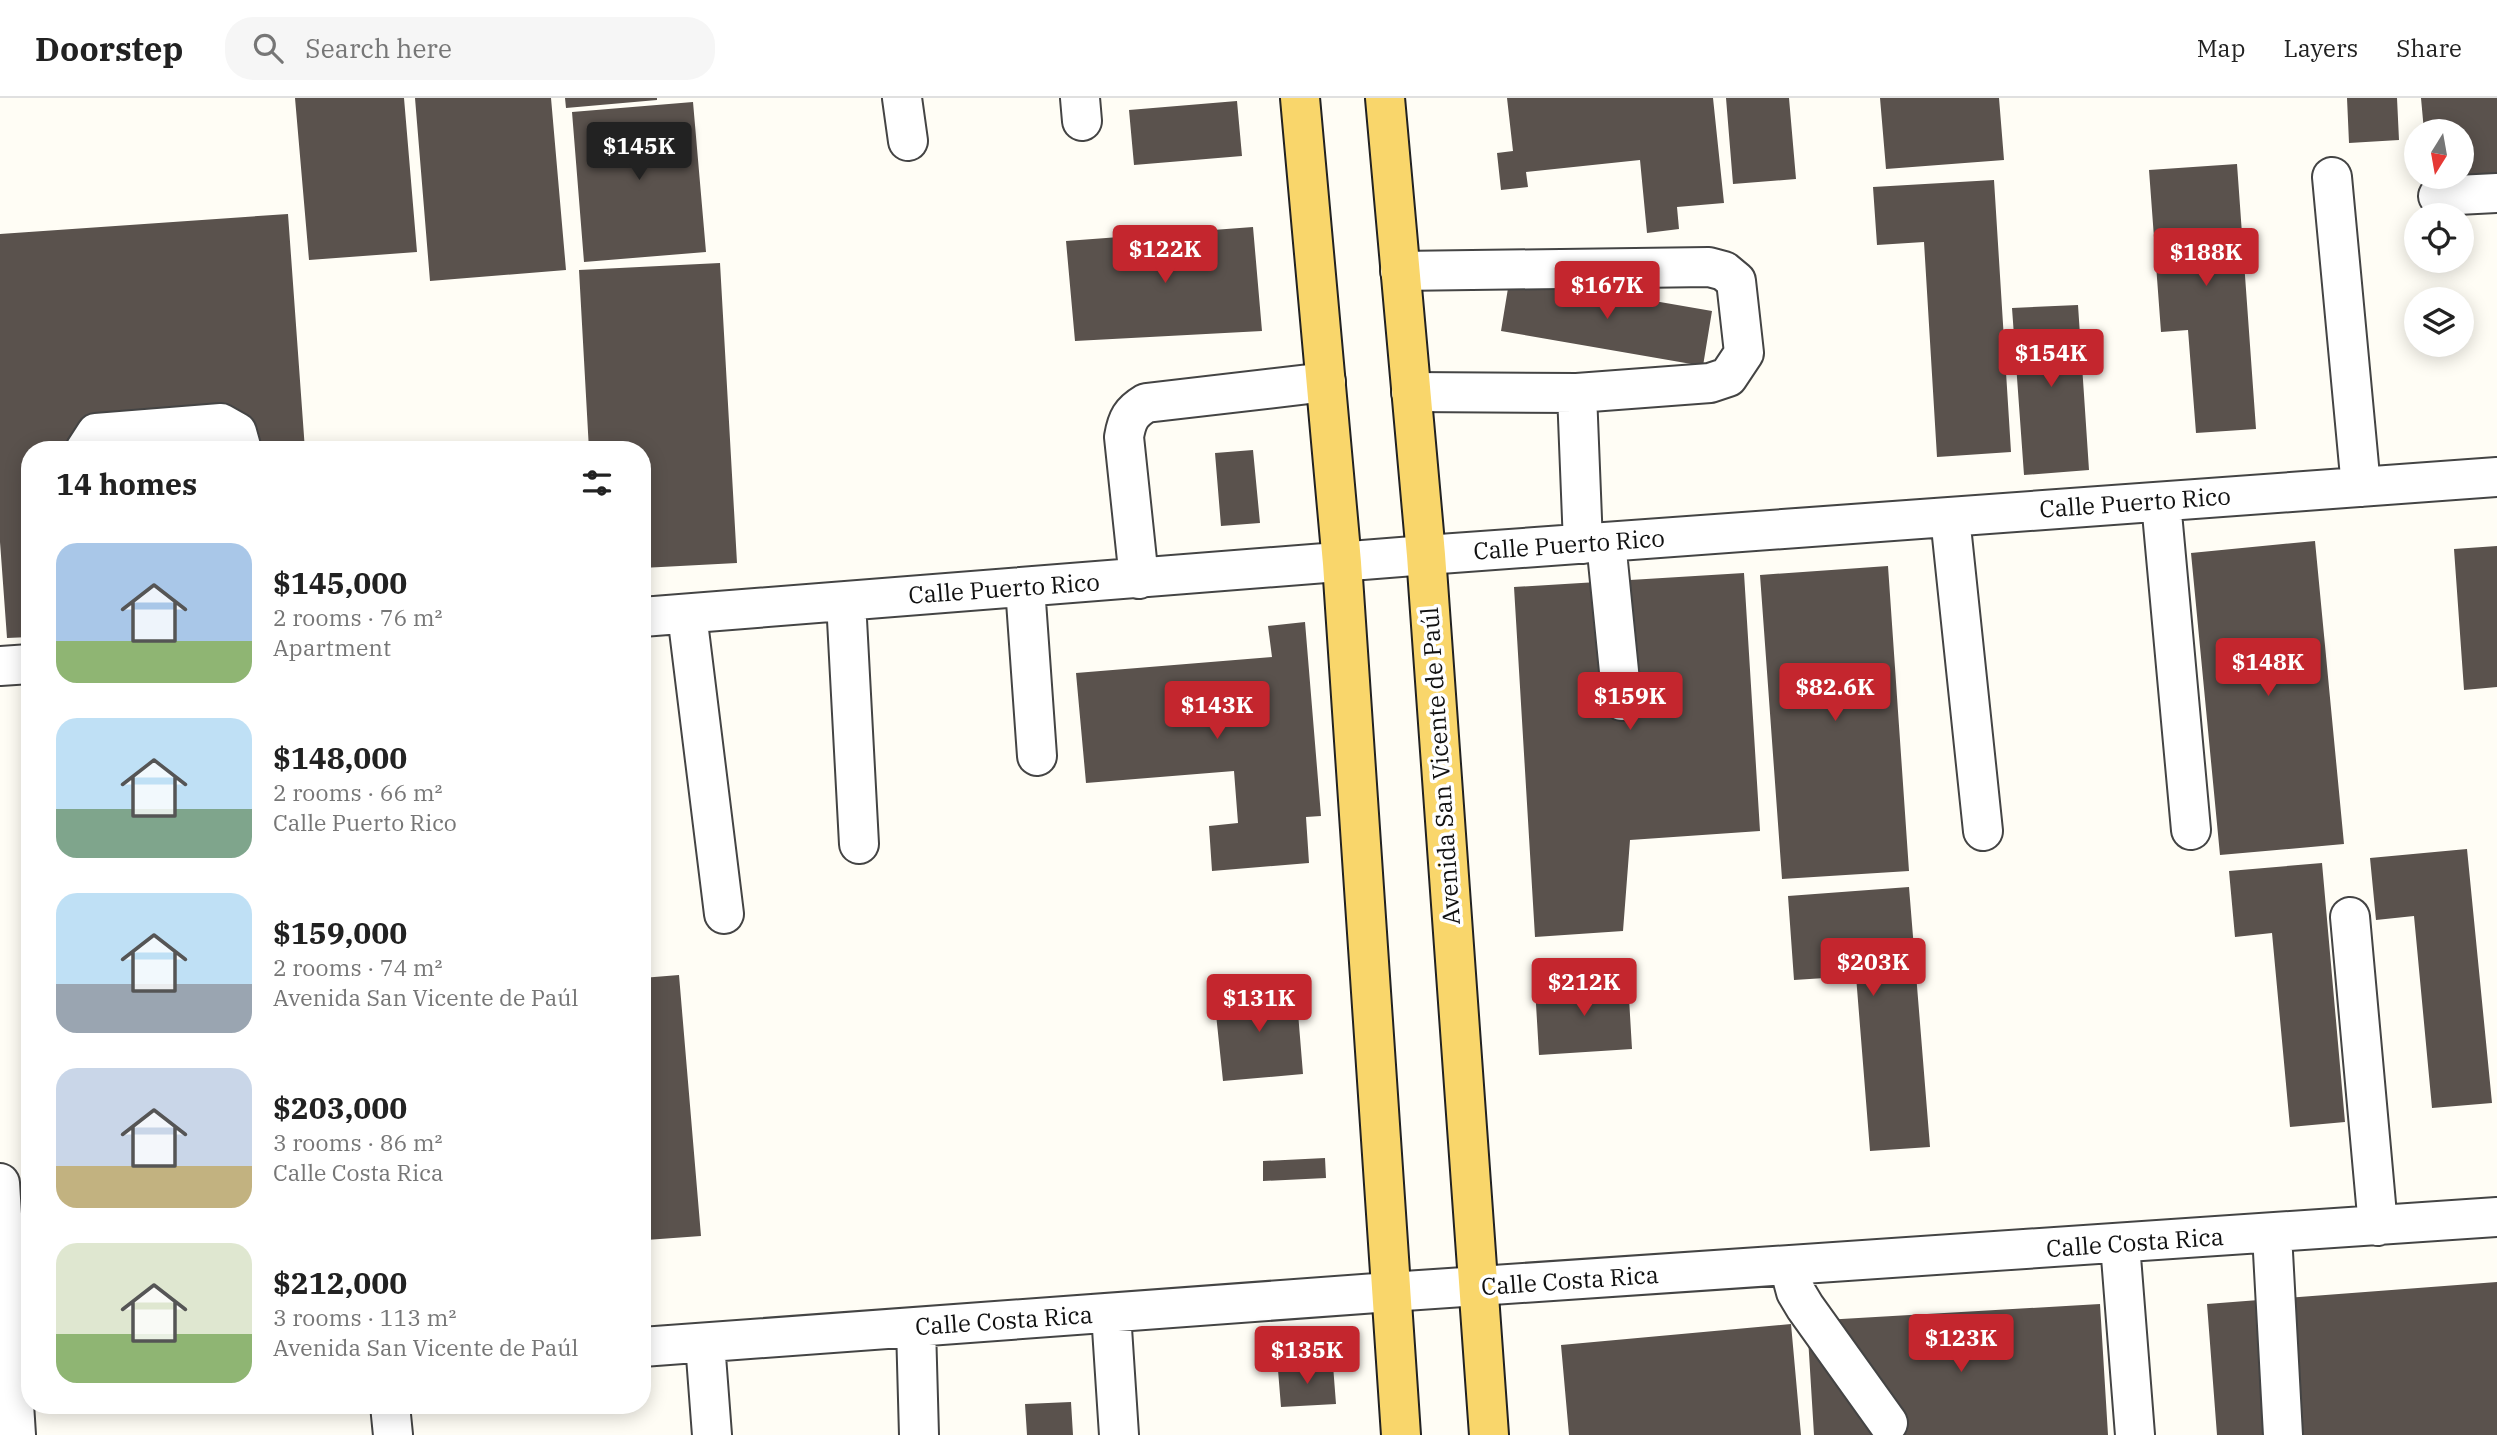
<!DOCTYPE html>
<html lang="en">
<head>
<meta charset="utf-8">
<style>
  :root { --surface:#fff; --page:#f6f6f6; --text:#222; --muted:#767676; --line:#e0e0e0; --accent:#c4262e }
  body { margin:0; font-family:"IBM Plex Serif",serif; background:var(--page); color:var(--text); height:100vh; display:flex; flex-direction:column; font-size:26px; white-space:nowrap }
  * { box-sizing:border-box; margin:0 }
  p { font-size:23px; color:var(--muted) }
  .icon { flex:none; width:38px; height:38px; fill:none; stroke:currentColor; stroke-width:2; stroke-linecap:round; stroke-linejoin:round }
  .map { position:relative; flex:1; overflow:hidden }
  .side { position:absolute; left:21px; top:343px; width:630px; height:973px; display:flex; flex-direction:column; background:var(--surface); border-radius:28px; box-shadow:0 4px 18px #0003 }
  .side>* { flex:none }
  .needle { width:46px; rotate:191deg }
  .fabs { position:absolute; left:2404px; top:21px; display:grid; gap:14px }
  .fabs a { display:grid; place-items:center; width:70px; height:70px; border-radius:50%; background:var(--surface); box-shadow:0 4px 18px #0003; font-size:35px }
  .price { position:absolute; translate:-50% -60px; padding:0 16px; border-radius:7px; background:var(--accent); color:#fff; font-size:23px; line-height:46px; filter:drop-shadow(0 2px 4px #0008) }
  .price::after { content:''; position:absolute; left:50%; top:42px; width:21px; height:16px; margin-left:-10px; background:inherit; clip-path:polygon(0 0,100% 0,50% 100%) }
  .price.current { background:#222; color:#fff }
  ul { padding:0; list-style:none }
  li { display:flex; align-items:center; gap:21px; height:175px; padding:0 35px }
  li span { display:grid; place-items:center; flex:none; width:196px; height:140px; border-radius:21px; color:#555 }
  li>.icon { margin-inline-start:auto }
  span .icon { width:84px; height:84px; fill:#fffc; stroke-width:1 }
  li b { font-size:30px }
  h2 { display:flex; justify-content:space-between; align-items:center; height:84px; padding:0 35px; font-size:30px }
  header { display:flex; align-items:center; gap:42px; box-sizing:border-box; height:98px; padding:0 35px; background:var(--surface); border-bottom:2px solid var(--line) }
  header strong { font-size:33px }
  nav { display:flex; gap:38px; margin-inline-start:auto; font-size:24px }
  .search { width:490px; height:63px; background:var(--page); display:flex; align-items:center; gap:18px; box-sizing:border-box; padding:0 24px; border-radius:28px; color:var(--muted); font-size:26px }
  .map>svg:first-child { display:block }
  .building { fill:#5a524d }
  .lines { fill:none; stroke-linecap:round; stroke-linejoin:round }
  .minor-casing { stroke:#444; stroke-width:42 }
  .major-casing { stroke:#222; stroke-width:42 }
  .minor { stroke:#fff; stroke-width:38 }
  .major { stroke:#f9d66b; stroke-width:38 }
  .labels { text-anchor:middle; stroke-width:7; stroke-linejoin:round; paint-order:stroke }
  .street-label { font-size:24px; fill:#111; stroke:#fff }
</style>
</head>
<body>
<header>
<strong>Doorstep</strong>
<div class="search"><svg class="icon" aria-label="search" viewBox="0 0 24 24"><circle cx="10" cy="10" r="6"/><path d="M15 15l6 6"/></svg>Search here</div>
<nav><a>Map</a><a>Layers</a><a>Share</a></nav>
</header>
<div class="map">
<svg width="2497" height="1337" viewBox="0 0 2497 1337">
  <rect width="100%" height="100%" fill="#fffdf5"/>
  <!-- building -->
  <path class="building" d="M295,0H404L417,154L309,162Z
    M415,0H551L566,172L430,183Z
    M565,0H657V2L566,10Z
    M1507,0H1713L1724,105L1677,109L1679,131L1647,135L1640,62L1526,74L1528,89L1501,92L1497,55L1513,53Z
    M1726,0H1789L1796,81L1733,86Z
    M1880,0H1999L2004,62L1886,71Z
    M2347,0H2397L2399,42L2349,45Z
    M2421,0H2497V75L2462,78V33H2424Z
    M1237,3L1242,58L1134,67L1129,12Z
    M693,4L706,154L584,164L572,14Z
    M2237,66L2256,331L2196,335L2188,232L2161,234L2149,72Z
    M1994,82L2011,354L1937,359L1924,144L1877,147L1873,89Z
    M288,116L305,352H30V539L7,540L0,444V136Z
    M1253,129L1262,233L1075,243L1066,143Z
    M720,165L737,465L642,470V352H589L579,172Z
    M1510,178L1712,213L1703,268L1501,233Z
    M2078,207L2089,372L2024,377L2012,210Z
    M1253,352L1260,425L1221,428L1215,355Z
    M2315,443L2344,746L2220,757L2191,455Z
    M2497,448V589L2464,592L2454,451Z
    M1888,468L1909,773L1782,781L1760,477Z
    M1744,475L1760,733L1630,742L1623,833L1535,839L1514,489Z
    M1305,524L1321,718L1306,719L1309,765L1212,773L1209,728L1238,725L1234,673L1086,685L1076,575L1272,559L1268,528Z
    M2467,751L2492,1005L2432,1010L2414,818L2376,822L2370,760Z
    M2322,765L2345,1024L2290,1029L2272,835L2235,839L2229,773Z
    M1909,789L1930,1049L1870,1053L1856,878L1794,882L1788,798Z
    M679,877L701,1138L646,1142L642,1097V880Z
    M1628,883L1632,951L1539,957L1535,889Z
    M1296,890L1303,976L1223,983L1214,897Z
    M1325,1060L1326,1080L1263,1083V1063Z
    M2497,1184V1337H2217L2207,1206Z
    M2100,1206L2108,1337H1814L1807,1223Z
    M1791,1226L1801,1337H1569L1561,1247Z
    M1333,1267L1336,1306L1281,1309L1278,1272Z
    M1071,1304L1073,1337H1027L1025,1306Z"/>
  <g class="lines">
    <defs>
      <path id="minor" d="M902,0L908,43
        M1080,0L1082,23
        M2332,79L2361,389
        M2438,98L2497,95
        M1400,173L1709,169L1724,173L1736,183L1744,255L1728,279L1710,285L1577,295L1411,294
        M1577,295L1583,446
        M85,352L96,335L221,325L237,334L242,352
        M2161,404L2191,732
        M1950,419L1983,733
        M1606,444L1622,603
        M1139,481L1124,339C1127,321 1131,314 1146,305L1326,284
        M1025,489L1037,658
        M846,503L859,746
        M687,516L724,816
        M642,519L1426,457L2497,379
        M0,568L30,566
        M2350,819L2378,1128
        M0,1085L16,1337
        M2272,1136L2283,1337
        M2120,1146L2135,1337
        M1789,1168L1796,1194L1805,1209L1888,1325
        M1111,1215L1119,1337
        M916,1229L919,1337
        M705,1245L712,1337
        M642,1249L1390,1194L2497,1119
        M390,1307L393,1337"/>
      <path id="major" d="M1300,0L1342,465L1401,1337
        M1385,0L1426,457L1489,1337"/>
    </defs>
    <!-- minor casing -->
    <use href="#minor" class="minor-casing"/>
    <!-- major casing -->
    <use href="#major" class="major-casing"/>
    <!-- minor -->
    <use href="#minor" class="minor"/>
    <!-- major -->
    <use href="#major" class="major"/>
  </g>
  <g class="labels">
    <!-- street labels -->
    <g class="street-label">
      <text transform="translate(2135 405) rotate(-4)" y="8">Calle Puerto Rico</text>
      <text transform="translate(1569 447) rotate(-4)" y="8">Calle Puerto Rico</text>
      <text transform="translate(1004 491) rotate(-4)" y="8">Calle Puerto Rico</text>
      <text transform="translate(1441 668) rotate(-94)" y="8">Avenida San Vicente de Paúl</text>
      <text transform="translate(2135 1145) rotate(-4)" y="8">Calle Costa Rica</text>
      <text transform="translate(1570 1183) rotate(-4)" y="8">Calle Costa Rica</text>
      <text transform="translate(1004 1223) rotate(-4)" y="8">Calle Costa Rica</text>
    </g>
  </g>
</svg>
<div class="fabs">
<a><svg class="needle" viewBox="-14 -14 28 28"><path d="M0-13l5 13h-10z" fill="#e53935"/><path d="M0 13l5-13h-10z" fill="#767676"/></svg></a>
<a><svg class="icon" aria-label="locate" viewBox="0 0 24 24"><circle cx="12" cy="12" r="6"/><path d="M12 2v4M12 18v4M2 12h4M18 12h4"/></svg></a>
<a><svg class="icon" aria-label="layers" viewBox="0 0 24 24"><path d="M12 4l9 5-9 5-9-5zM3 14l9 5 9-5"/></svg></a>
</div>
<b class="price current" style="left:639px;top:84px">$145K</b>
<b class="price" style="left:1165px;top:187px">$122K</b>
<b class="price" style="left:2206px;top:190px">$188K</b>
<b class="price" style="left:1607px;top:223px">$167K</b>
<b class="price" style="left:2051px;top:291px">$154K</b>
<b class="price" style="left:2268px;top:600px">$148K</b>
<b class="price" style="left:1835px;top:625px">$82.6K</b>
<b class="price" style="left:1630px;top:634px">$159K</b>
<b class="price" style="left:1217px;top:643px">$143K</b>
<b class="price" style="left:1873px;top:900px">$203K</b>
<b class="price" style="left:1584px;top:920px">$212K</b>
<b class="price" style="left:1259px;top:936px">$131K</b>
<b class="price" style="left:1961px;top:1276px">$123K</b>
<b class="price" style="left:1307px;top:1288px">$135K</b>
<section class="side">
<h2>14 homes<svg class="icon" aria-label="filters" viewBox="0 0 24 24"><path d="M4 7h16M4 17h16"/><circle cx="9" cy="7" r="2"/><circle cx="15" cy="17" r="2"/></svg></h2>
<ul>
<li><span style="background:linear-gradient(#a9c7e8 70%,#8fb573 0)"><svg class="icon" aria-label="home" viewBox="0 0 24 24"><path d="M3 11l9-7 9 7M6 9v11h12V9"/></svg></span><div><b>$145,000</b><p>2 rooms · 76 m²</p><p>Apartment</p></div></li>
<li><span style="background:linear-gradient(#bfe0f5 65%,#7fa58c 0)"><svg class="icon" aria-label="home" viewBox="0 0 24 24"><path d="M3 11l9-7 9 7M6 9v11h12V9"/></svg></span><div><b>$148,000</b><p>2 rooms · 66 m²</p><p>Calle Puerto Rico</p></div></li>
<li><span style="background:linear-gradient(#bfe0f5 65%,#9aa5b1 0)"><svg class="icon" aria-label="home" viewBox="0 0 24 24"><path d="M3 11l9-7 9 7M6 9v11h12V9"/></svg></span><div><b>$159,000</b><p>2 rooms · 74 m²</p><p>Avenida San Vicente de Paúl</p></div></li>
<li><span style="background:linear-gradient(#c9d6e8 70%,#c2b280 0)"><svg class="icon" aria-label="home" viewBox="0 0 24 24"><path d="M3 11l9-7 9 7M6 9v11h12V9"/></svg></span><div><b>$203,000</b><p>3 rooms · 86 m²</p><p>Calle Costa Rica</p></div></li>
<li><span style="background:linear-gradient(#dfe7d0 65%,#8fb573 0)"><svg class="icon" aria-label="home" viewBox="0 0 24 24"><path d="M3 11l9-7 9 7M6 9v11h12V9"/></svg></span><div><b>$212,000</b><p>3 rooms · 113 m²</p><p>Avenida San Vicente de Paúl</p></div></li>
</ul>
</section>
</div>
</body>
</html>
